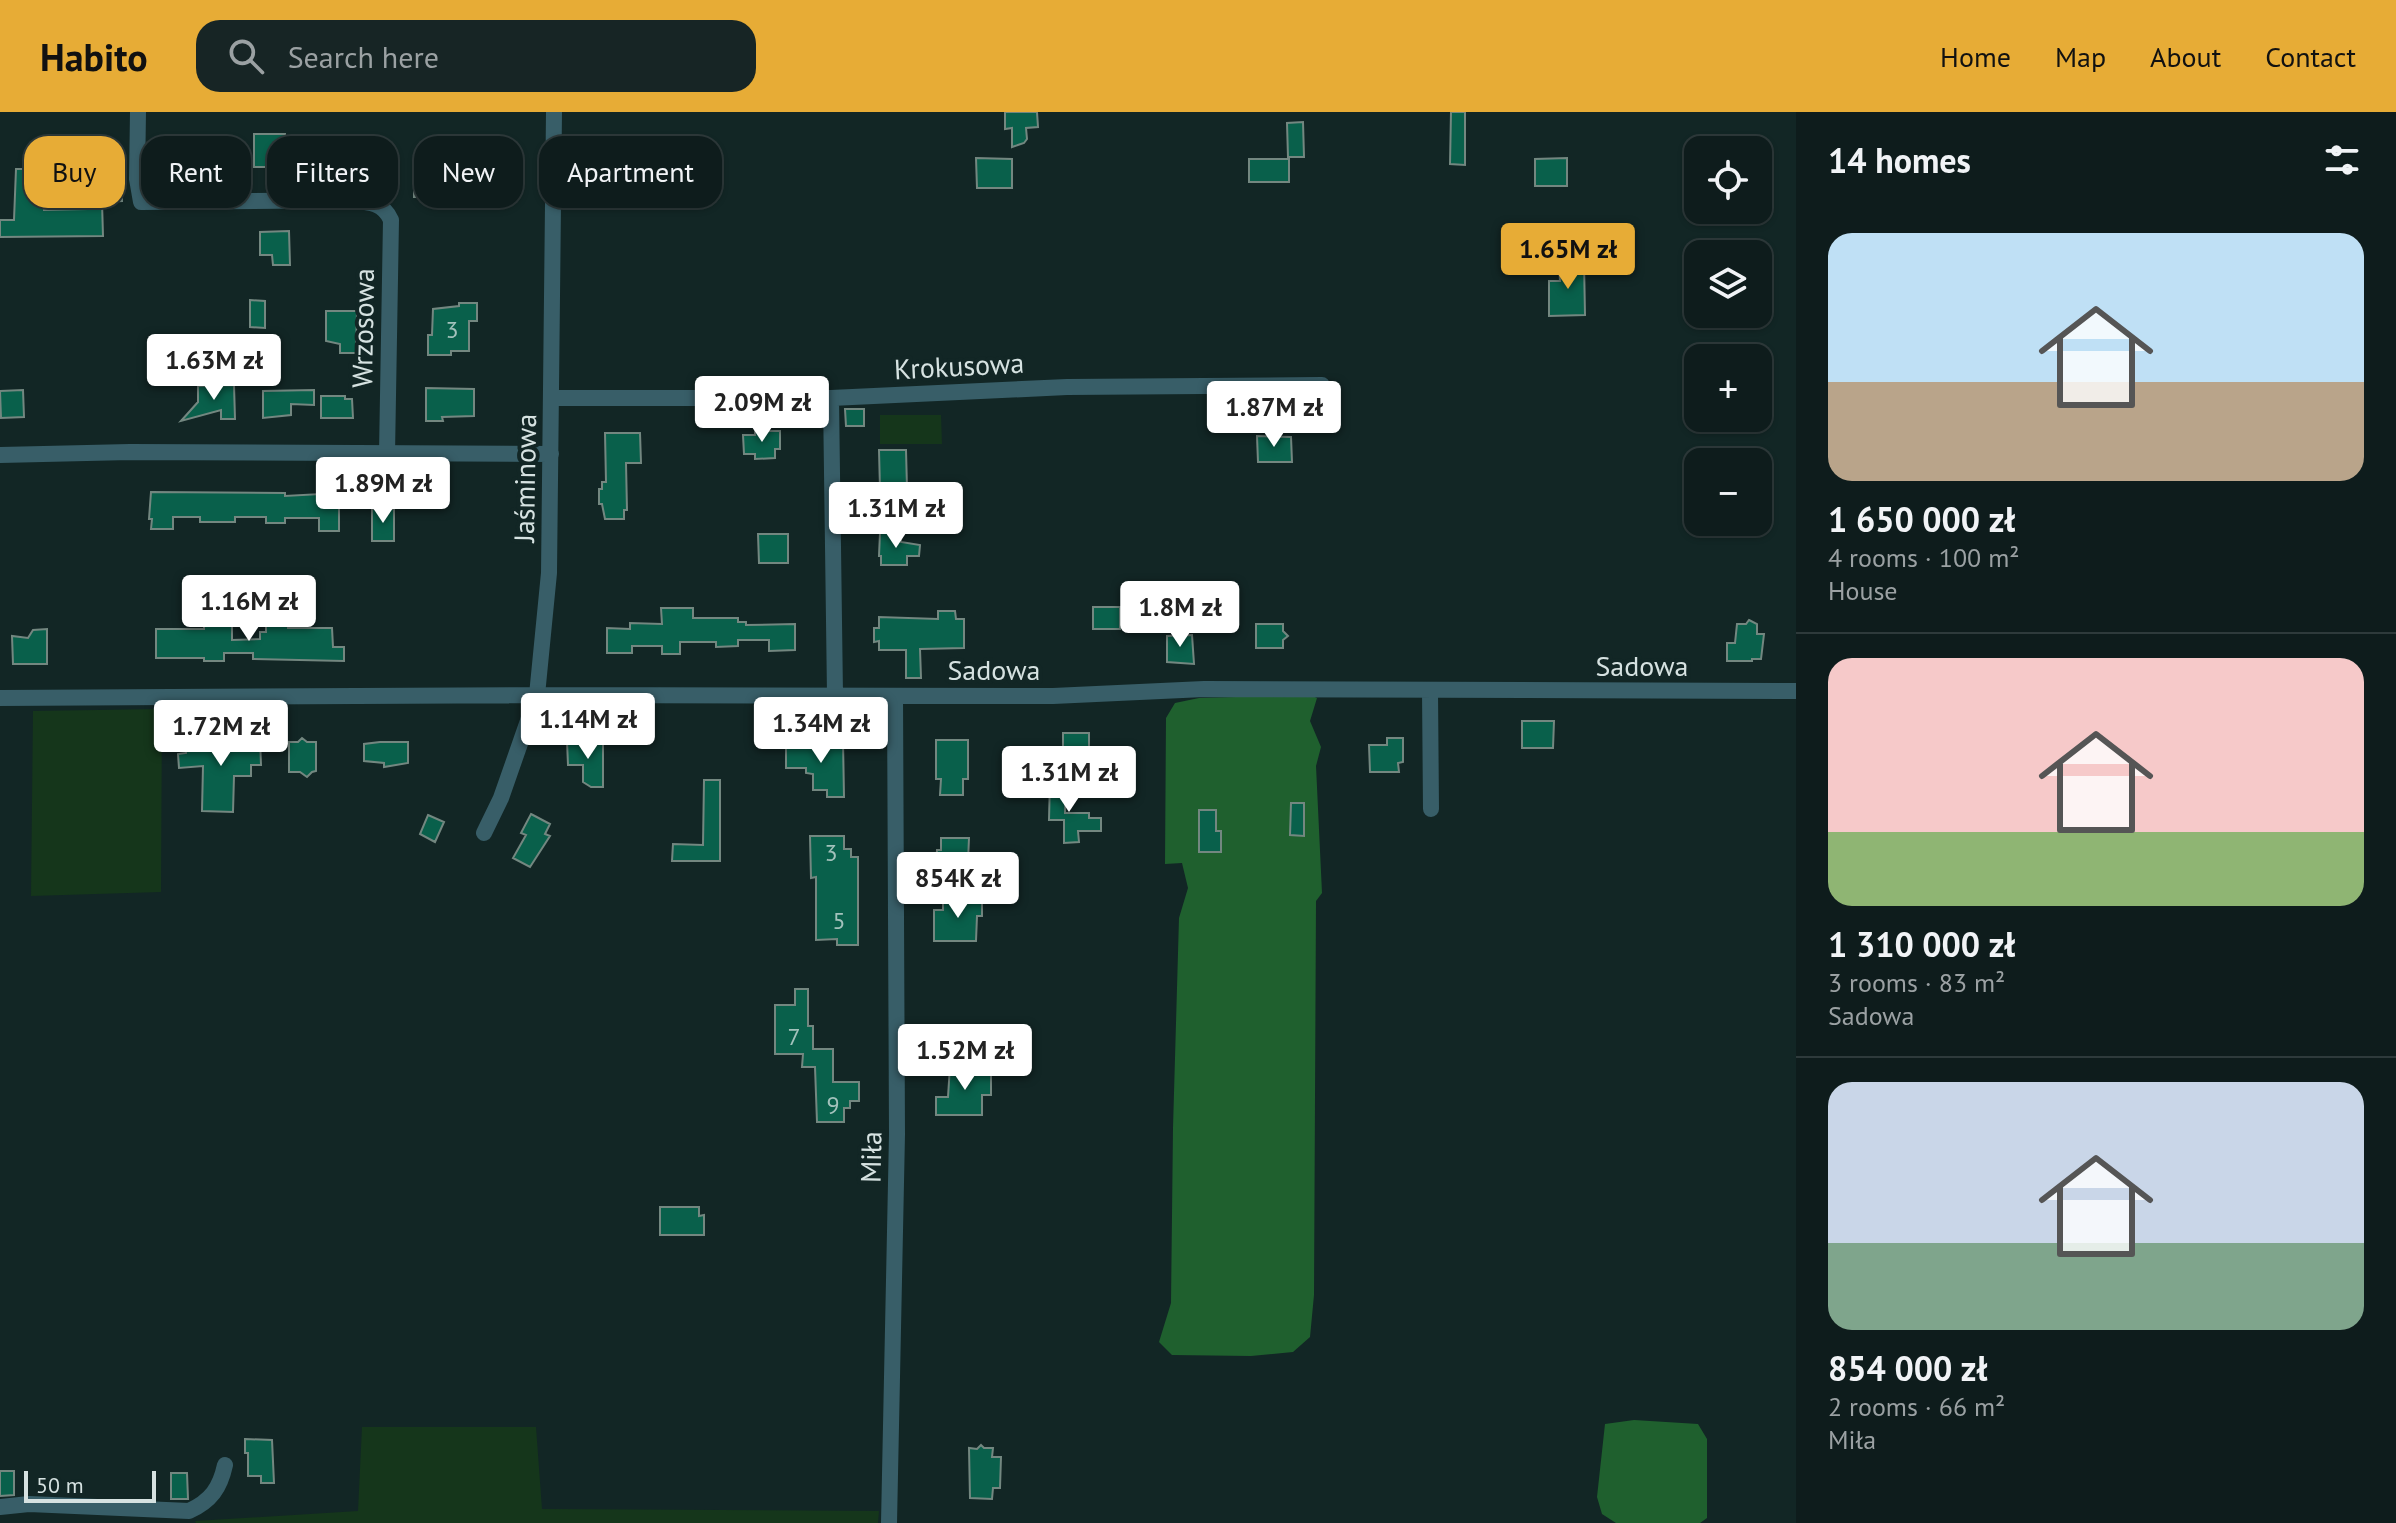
<!DOCTYPE html>
<html lang="en">
<head>
<meta charset="utf-8">
<style>
  :root { --surface:#0e1c1c; --page:#172525; --text:#f1f3f6; --muted:#9ba1a3; --line:#2e3a3b; --accent:#e7ac36 }
  body { margin:0; font-family:"PT Sans",sans-serif; background:var(--page); color:var(--text); height:100vh; display:flex; flex-direction:column; font-size:30px; white-space:nowrap }
  * { box-sizing:border-box; margin:0 }
  p { font-size:26px; color:var(--muted) }
  .icon { flex:none; width:44px; height:44px; fill:none; stroke:currentColor; stroke-width:2; stroke-linecap:round; stroke-linejoin:round }
  .map { position:relative; flex:1; overflow:hidden }
  .panel { display:flex; flex-direction:column; background:var(--surface); width:600px }
  .panel>* { flex:none }
  .hud { position:absolute; left:24px; top:24px; width:760px; height:72px; display:flex; gap:16px }
  .buttons { position:absolute; left:1684px; top:24px; display:grid; gap:16px }
  .buttons a { display:grid; place-items:center; width:88px; height:88px; border-radius:16px; background:var(--surface); box-shadow:0 2px 6px #0004,0 0 0 2px var(--line); font-size:40px }
  .scale { position:absolute; left:24px; bottom:20px; width:132px; box-sizing:border-box; padding-left:8px; border:4px solid #d6e2e1; border-top:0; font-size:22px; line-height:28px; white-space:nowrap; color:#d6e2e1; -webkit-text-stroke:6px #122625; paint-order:stroke }
  .price { position:absolute; translate:-50% -68px; padding:0 18px; border-radius:8px; background:#fff; color:#222; font-size:26px; line-height:52px; filter:drop-shadow(0 2px 4px #0008) }
  .price::after { content:''; position:absolute; left:50%; top:48px; width:24px; height:18px; margin-left:-12px; background:inherit; clip-path:polygon(0 0,100% 0,50% 100%) }
  .price.active { background:var(--accent); color:#111 }
  ul { padding:0; list-style:none }
  li { display:grid; align-content:center; gap:16px; height:424px; padding:0 32px }
  li+li { border-top:2px solid var(--line) }
  li span { display:grid; place-items:center; height:248px; border-radius:24px; color:#555 }
  li>.icon { margin-inline-start:auto }
  span .icon { width:144px; height:144px; fill:#fffc; stroke-width:1 }
  li b { font-size:34px }
  h2 { display:flex; justify-content:space-between; align-items:center; height:96px; padding:0 32px; font-size:34px }
  .tag { padding:0 28px; border-radius:24px; background:var(--surface); box-shadow:0 2px 6px #0004,0 0 0 2px var(--line); font-size:28px; line-height:72px }
  .tag.active { background:var(--accent); color:#111 }
  header { display:flex; align-items:center; gap:48px; box-sizing:border-box; height:112px; padding:0 40px; background:var(--accent); color:#111 }
  header strong { font-size:38px }
  nav { display:flex; gap:44px; margin-inline-start:auto; font-size:28px }
  .search { width:560px; height:72px; background:var(--page); display:flex; align-items:center; gap:20px; box-sizing:border-box; padding:0 28px; border-radius:24px; color:var(--muted); font-size:30px }
  main { display:flex; flex:1; min-height:0 }
  .map>svg:first-child { display:block }
  .green { fill:#15361b }
  .forest { fill:#1f602e }
  .building { fill:#09604b; stroke:#738780; stroke-width:2 }
  .lines { fill:none; stroke-linecap:round; stroke-linejoin:round }
  .street { stroke:#385e68; stroke-width:16 }
  .labels { text-anchor:middle; stroke-width:8; stroke-linejoin:round; paint-order:stroke }
  .number-label { font-size:24px; fill:#a3c2bc }
  .street-label { font-size:28px; fill:#d6e2e1; stroke:#122625 }
</style>
</head>
<body>
<header>
<strong>Habito</strong>
<div class="search"><svg class="icon" aria-label="search" viewBox="0 0 24 24"><circle cx="10" cy="10" r="6"/><path d="M15 15l6 6"/></svg>Search here</div>
<nav><a>Home</a><a>Map</a><a>About</a><a>Contact</a></nav>
</header>
<main>
<div class="map">
<svg width="1796" height="1411" viewBox="0 0 1796 1411">
  <rect width="100%" height="100%" fill="#122625"/>
  <!-- green -->
  <path class="green" d="M880,303H941L942,332H880Z
    M162,597L161,780L31,784L33,599Z
    M362,1315H536L542,1397L879,1399L878,1411H196L195,1409L358,1399Z"/>
  <!-- forest -->
  <path class="forest" d="M1310,583L1317,586L1310,609L1321,635L1316,654L1322,781L1316,789L1314,1183L1310,1225L1293,1240L1251,1244L1172,1243L1159,1230L1171,1191L1173,1016L1179,806L1188,776L1182,751L1165,752L1166,606L1175,591L1199,586Z
    M1634,1308L1698,1312L1707,1327V1406L1700,1411H1616L1602,1402L1597,1385L1605,1312Z"/>
  <!-- building -->
  <path class="building" d="M1005,0H1037L1038,15L1026,16L1027,27L1024,31L1012,35V16L1005,17Z
    M1451,0H1465V53L1450,52Z
    M1303,10L1304,45H1288L1287,11Z
    M254,22H285V55H254Z
    M361,39V63L314,62V40Z
    M420,44H450V77H442V85H414V67H417Z
    M976,46L1012,47V76H977Z
    M1567,46V74H1535V47Z
    M1249,47H1289V70H1249Z
    M16,57H31V62H44V98L87,97L86,64L121,63L122,89L102,90L103,124L0,125V108H14Z
    M289,119L290,153H273L272,143H260V120Z
    M1559,150H1584L1585,203L1549,204V169H1560Z
    M250,188L265,189V216L250,215Z
    M459,191H477V209H469V239H451V243H428V223H432L433,197L459,194Z
    M326,199H357L356,241H340V232L326,229Z
    M234,273L235,307H221V298L181,309L198,290V274Z
    M426,276L474,277V304L442,305L443,309H426Z
    M23,278L24,305L1,306L0,279Z
    M314,278V293L291,292V303L263,306V279Z
    M321,284H345V287H352L353,306H321Z
    M845,297H864V314H846Z
    M755,319H780V337H775V346L755,347V342H744L743,323H755Z
    M605,321H640L641,351H626L627,398H624V407H605L602,392H599V377H602V370H606Z
    M1257,324L1291,325L1292,350H1258Z
    M879,338H906L907,376L880,377Z
    M151,380L285,381V384L339,381V419H319V406H285V411H266V405H235V410H200V405H173V417H151L152,407H149Z
    M372,397H394V429H372Z
    M880,421H901V430L920,433L919,444H907V453H881V444H879Z
    M758,422H788V451H759Z
    M1093,495H1120V517H1093Z
    M661,496H693V506H738V510H746V513L795,512V538L769,539V528H738V534L716,535V530H680V542H662V534H632V541H607V516L630,517V511L662,512Z
    M938,499H955L956,507H964V536L920,537L921,566H906V538H879V529L874,530V516H879V505L938,507Z
    M266,508H288V516H332L333,535H344V549L253,547V541H224V549H204V546H156V517H204V511H232V528L260,527V520H266Z
    M1749,508L1757,512V522H1764L1761,547H1752V549H1727V531H1735L1737,512H1746Z
    M1256,512H1283V519L1288,524L1283,528V536H1256Z
    M47,517V552H13L12,524L28,526L33,518Z
    M1192,523L1194,552L1167,550V524Z
    M1522,609H1554L1553,636H1522Z
    M1063,621H1089V647H1063Z
    M302,626L307,630H316V659L312,660L307,665L300,660H289V630H298Z
    M1387,626H1403V650L1398,651L1399,660H1370L1369,633H1387Z
    M260,627L261,653H251V664H234L233,700L202,699L203,654L179,656L178,642L186,641L185,629Z
    M936,628H968V667H963V683H940L941,667H936Z
    M567,629H594V632H603V675H591L583,670V653H568Z
    M806,629H843L844,685H827V678H813V662L806,661V656H786V634H806Z
    M380,630H408V651L384,655V651L364,649V632Z
    M704,668H720V749H672L673,732L703,733Z
    M1050,668H1066L1065,701H1089V706H1101V719H1078L1079,730L1064,731V708H1049Z
    M1291,691H1304V724L1290,723Z
    M1199,698H1216V719H1221V740H1199Z
    M531,702L550,712L545,722L550,724L530,755L513,746L526,723L521,721Z
    M428,703L444,710L435,730L420,722Z
    M810,724H844V737H851V745H858V833H837V827L816,828V765L811,766Z
    M941,726H969L968,749H958V757L936,756L937,738H941Z
    M943,786H982V804H977L976,829H934V798H943Z
    M795,877H808V914H813V937H833V970H859V989H850V996H844V1010H817L815,955H802L803,942H775V893H795Z
    M950,954H982V961H991V983H982V1003H936V985H948Z
    M660,1095H699V1104L704,1103V1123H660Z
    M245,1327L272,1328L274,1371H261V1364H248V1341H245Z
    M981,1333L984,1336H993L992,1345H1001L1000,1376H993L992,1387L970,1386L969,1336L977,1337Z
    M0,1359H14V1383L0,1384Z
    M171,1361H187L188,1387H171Z"/>
  <g class="lines">
    <!-- street -->
    <path class="street" d="M138,0L137,67L141,90L350,88C367,90 383,90 391,108L387,342
      M551,286H831L1067,275L1322,273
      M831,286L835,583
      M0,343L130,340L551,342
      M1430,579L1431,697
      M0,586L537,583L1053,584L1204,577L1796,579
      M484,721L501,686L537,583L549,461L554,0
      M0,1395L29,1392L189,1399C211,1389 220,1376 225,1353
      M889,1411L897,1022L895,584"/>
  </g>
  <g class="labels">
    <!-- number labels -->
    <g class="number-label">
      <text x="452" y="226">3</text>
      <text x="831" y="749">3</text>
      <text x="839" y="817">5</text>
      <text x="794" y="933">7</text>
      <text x="833" y="1001">9</text>
    </g>
    <!-- street labels -->
    <g class="street-label">
      <text transform="translate(363 216) rotate(-89)" y="10">Wrzosowa</text>
      <text transform="translate(959 254) rotate(-3)" y="10">Krokusowa</text>
      <text transform="translate(525 366) rotate(-89)" y="10">Jaśminowa</text>
      <text x="1642" y="564">Sadowa</text>
      <text x="994" y="568">Sadowa</text>
      <text transform="translate(871 1045) rotate(-89)" y="10">Miła</text>
    </g>
  </g>
</svg>
<div class="buttons">
<a><svg class="icon" aria-label="locate" viewBox="0 0 24 24"><circle cx="12" cy="12" r="6"/><path d="M12 2v4M12 18v4M2 12h4M18 12h4"/></svg></a>
<a><svg class="icon" aria-label="layers" viewBox="0 0 24 24"><path d="M12 4l9 5-9 5-9-5zM3 14l9 5 9-5"/></svg></a>
<a>+</a>
<a>−</a>
</div>
<div class="scale">50 m</div>
<b class="price active" style="left:1568px;top:179px">1.65M zł</b>
<b class="price" style="left:214px;top:290px">1.63M zł</b>
<b class="price" style="left:762px;top:332px">2.09M zł</b>
<b class="price" style="left:1274px;top:337px">1.87M zł</b>
<b class="price" style="left:383px;top:413px">1.89M zł</b>
<b class="price" style="left:896px;top:438px">1.31M zł</b>
<b class="price" style="left:249px;top:531px">1.16M zł</b>
<b class="price" style="left:1180px;top:537px">1.8M zł</b>
<b class="price" style="left:588px;top:649px">1.14M zł</b>
<b class="price" style="left:821px;top:653px">1.34M zł</b>
<b class="price" style="left:221px;top:656px">1.72M zł</b>
<b class="price" style="left:1069px;top:702px">1.31M zł</b>
<b class="price" style="left:958px;top:808px">854K zł</b>
<b class="price" style="left:965px;top:980px">1.52M zł</b>
<div class="hud">
<a class="tag active">Buy</a>
<a class="tag">Rent</a>
<a class="tag">Filters</a>
<a class="tag">New</a>
<a class="tag">Apartment</a>
</div>
</div>
<section class="panel">
<h2>14 homes<svg class="icon" aria-label="filters" viewBox="0 0 24 24"><path d="M4 7h16M4 17h16"/><circle cx="9" cy="7" r="2"/><circle cx="15" cy="17" r="2"/></svg></h2>
<ul>
<li><span style="background:linear-gradient(#bfe0f5 60%,#b9a48a 0)"><svg class="icon" aria-label="home" viewBox="0 0 24 24"><path d="M3 11l9-7 9 7M6 9v11h12V9"/></svg></span><div><b>1 650 000 zł</b><p>4 rooms · 100 m²</p><p>House</p></div></li>
<li><span style="background:linear-gradient(#f6c9c9 70%,#8fb573 0)"><svg class="icon" aria-label="home" viewBox="0 0 24 24"><path d="M3 11l9-7 9 7M6 9v11h12V9"/></svg></span><div><b>1 310 000 zł</b><p>3 rooms · 83 m²</p><p>Sadowa</p></div></li>
<li><span style="background:linear-gradient(#c9d6e8 65%,#7fa58c 0)"><svg class="icon" aria-label="home" viewBox="0 0 24 24"><path d="M3 11l9-7 9 7M6 9v11h12V9"/></svg></span><div><b>854 000 zł</b><p>2 rooms · 66 m²</p><p>Miła</p></div></li>
</ul>
</section>
</main>
</body>
</html>
